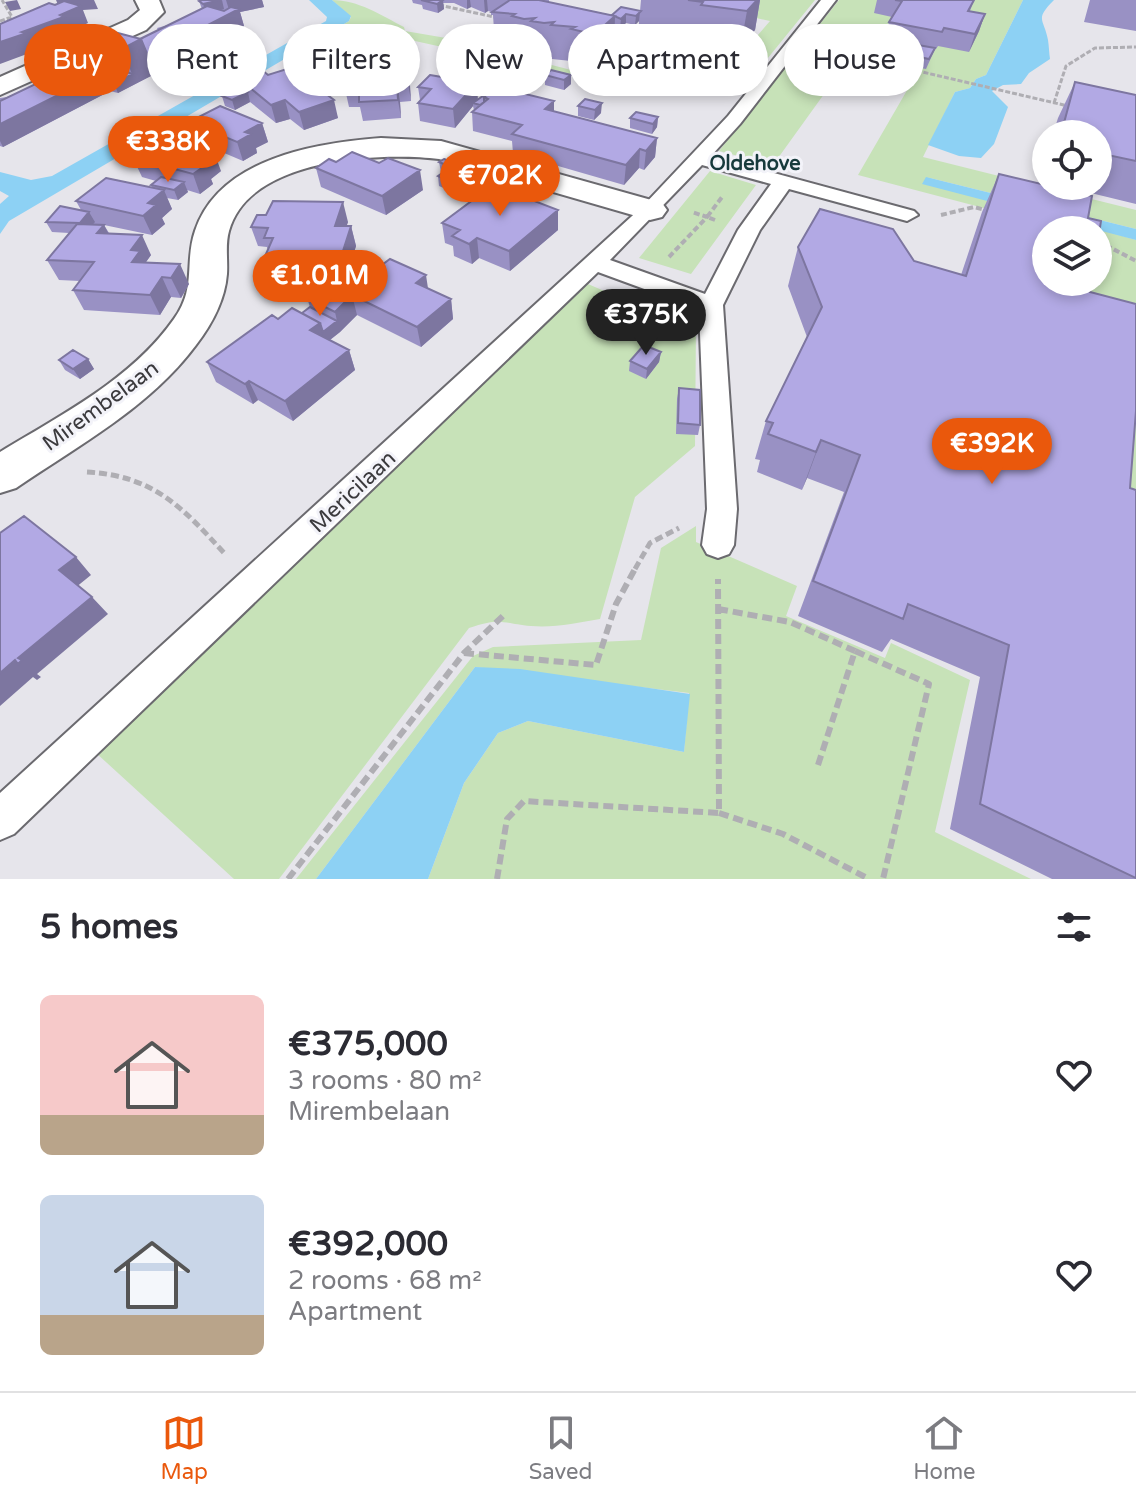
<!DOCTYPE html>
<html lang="en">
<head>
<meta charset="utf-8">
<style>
  :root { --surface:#fff; --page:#f2f2f3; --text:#2b2b33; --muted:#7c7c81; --line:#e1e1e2; --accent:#ea580c }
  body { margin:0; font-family:"Varela Round",sans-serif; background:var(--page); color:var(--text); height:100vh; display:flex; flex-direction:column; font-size:30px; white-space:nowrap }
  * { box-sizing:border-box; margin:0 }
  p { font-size:26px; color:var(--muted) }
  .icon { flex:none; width:44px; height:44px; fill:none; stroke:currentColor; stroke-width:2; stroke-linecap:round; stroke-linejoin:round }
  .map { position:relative; height:879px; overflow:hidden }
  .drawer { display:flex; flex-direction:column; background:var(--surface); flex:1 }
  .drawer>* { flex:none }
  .hud { position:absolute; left:24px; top:24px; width:1088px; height:72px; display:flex; gap:16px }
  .controls { position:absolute; left:1032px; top:120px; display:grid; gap:16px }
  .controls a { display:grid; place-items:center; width:80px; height:80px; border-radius:50%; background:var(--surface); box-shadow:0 4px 12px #0003; font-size:40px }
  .price { position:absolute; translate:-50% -68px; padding:0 18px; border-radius:28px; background:var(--accent); color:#fff; font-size:26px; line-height:52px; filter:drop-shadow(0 2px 4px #0008) }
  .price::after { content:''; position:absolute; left:50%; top:48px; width:24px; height:18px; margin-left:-12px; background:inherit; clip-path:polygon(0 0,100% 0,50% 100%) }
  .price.active { background:#222; color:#fff }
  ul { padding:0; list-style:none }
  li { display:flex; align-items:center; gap:24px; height:200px; padding:0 40px }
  li span { display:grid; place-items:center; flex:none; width:224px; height:160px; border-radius:12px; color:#555 }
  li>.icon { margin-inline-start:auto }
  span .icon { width:96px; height:96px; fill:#fffc; stroke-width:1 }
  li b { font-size:34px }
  h2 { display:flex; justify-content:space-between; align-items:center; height:96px; padding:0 40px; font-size:34px }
  .tag { padding:0 28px; border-radius:36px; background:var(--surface); box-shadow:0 4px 12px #0003; font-size:28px; line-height:72px }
  .tag.active { background:var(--accent); color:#fff }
  .tabs { display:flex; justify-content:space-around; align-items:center; height:112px; border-top:2px solid var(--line); background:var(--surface); font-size:22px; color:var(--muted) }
  .tabs a { display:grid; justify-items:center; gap:4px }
  .tabs .active { color:var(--accent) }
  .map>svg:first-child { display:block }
  .green { fill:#c7e2b8 }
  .water { fill:#8dd1f4 }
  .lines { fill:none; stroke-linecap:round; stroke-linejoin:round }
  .service-casing { stroke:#6b6a6f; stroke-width:4 }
  .minor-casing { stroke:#6b6a6f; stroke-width:4 }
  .path-far3 { stroke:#afaeb3; stroke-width:3; stroke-dasharray:5 2; stroke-linecap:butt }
  .path-far2 { stroke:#afaeb3; stroke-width:4; stroke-dasharray:6 3; stroke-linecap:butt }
  .path-far1 { stroke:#afaeb3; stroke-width:5; stroke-dasharray:8 4; stroke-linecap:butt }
  .path { stroke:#afaeb3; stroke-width:6; stroke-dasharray:10 5; stroke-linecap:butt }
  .service { fill:#fff; fill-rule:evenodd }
  .minor { fill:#fff; fill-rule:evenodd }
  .wall { fill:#9991c4 }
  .shaded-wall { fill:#7d76a0 }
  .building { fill:#b2a9e4; stroke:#7d76a0; stroke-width:2 }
  .labels { text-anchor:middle; stroke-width:6; stroke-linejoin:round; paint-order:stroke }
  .far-neighbourhood-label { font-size:20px; font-weight:bold; fill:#173a3c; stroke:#f3f3f9 }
  .street-label { font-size:22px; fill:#3b3a3d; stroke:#f3f3f9 }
</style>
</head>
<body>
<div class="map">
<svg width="1136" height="879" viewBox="0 0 1136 879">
  <rect width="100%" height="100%" fill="#e6e5eb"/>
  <!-- green -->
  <path class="green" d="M332,0C358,0 381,15 404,27L405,31L446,38L575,71L568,75L406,39L330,32L349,21L351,17Z
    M696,0H815L759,69L658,47L609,88L594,85L650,38L737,59L770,21L692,4Z
    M839,0H1023L986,75L976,79L970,88L955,92L923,157L1136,210V229L926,177L1136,240V535L1080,282H1098V230H1068L858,175L917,73L850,58L773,165L719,151Z
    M710,171L756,185L691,274L639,258Z
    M588,284L646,309L696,323L695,446L635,497L600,619C577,623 554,628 531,626C500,623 501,617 469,628L279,879H234L95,752Z
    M696,526V542L797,586L786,616L885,658L891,643L970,680L935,832L1031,879H428L464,783L498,733L528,721L684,752L689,693L475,667L316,879H296L473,656L493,647L641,640L661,548Z"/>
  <!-- water -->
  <path class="water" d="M309,0H332L351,16L349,21L9,221L0,234V204L9,196L0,191V172L31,180L52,176L326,21L327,17Z
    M1023,0H1054C1034,20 1044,18 1048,40C1049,46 1049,53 1050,59L1029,73L1021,84L1003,85L992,91L1008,107L994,144L981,158L959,156L928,145L955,92L970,88L976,79L986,75Z
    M926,177L1136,229V240L922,184Z
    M475,667L520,669L690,694L684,752L528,721L498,733L464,783L428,879H316Z"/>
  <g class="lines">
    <defs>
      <path id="service" d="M821,0H836L740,124L711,156L914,211L918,215L907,221L789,189L760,230L723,305L737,509L734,545L729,554L718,558L707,554L702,545L707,509L699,309L598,272L14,834L0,840V793L643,206L728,116ZM702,165L771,184L738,230L705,294L610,260Z"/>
      <path id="minor" d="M135,0H159L164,12L146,30L0,95V77L128,20L140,10Z
        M381,138L441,141L662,203L667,210L662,217L650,220L439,159C379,152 249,158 229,231C225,245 228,260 227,274C225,300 212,324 196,345C150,407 79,445 16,488L0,493V452C61,415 132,379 174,319C197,287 184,263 195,231C219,158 316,143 381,138Z"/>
    </defs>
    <!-- service casing -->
    <use href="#service" class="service-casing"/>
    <!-- minor casing -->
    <use href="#minor" class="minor-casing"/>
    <!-- path-far3 -->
    <path class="path-far3" d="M439,5L499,18
      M0,21L12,17L2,0
      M637,33L641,29L736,49
      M828,50L1068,106
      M597,69L637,33L611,27
      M1054,103L1066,66L1095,48L1136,47"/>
    <!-- path-far2 -->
    <path class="path-far2" d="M941,215L974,207L989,211
      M715,220L707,217L722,197
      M1098,241L1136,261
      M669,257L707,217L692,212"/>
    <!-- path-far1 -->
    <path class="path-far1" d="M87,472C154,476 182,507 225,554
      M635,569L650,543L679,528"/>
    <!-- path -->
    <path class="path" d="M718,609L790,622L855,651
      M464,653L596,665L616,604L636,567
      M818,765L855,651L929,684L883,879
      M719,813L783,834L869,879
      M288,879L464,653L506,613
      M497,879L507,819L524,801L719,813L718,579"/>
    <!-- service -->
    <use href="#service" class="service"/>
    <!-- minor -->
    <use href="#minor" class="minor"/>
  </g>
  <!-- wall -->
  <path class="wall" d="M202,0H262L264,7L240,12L244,26L118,93L110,91L3,147L0,146V98L7,97L38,83L37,80L86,68L84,64L104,63L94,41L140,39L158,30L157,28L168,25L202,9L199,1Z
    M412,0H549V2L612,15L640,11L641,0H760L755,30L742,44L755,46L753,56L749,60L730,56L731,46L734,43L697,38V35L639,26V21L635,25L626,23L620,28L615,26L614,50L596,66L605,68V78L600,82L581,78V68L583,66L571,64V61L552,59V57H544L532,54V52L525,53L513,50V47L495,46L494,42L491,44L482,42L475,47L465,45L464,36L494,30L493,15H491V12L488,11L485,13L471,7L467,9L454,3H443L444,9L438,13L423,9L422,5L413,3Z
    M877,0H974L970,11L985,14L979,31L969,52L938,46L936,49H935L926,69L892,62L895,52L901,42L884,39L889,22L892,17L874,13Z
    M1090,0H1136V31L1084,22Z
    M455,45L465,56L459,60L450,58L449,49Z
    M483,51L494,63L487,68L477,66V56Z
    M408,67L411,101L400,102L401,118L363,121L360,107H349L345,89L369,70Z
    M268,75L317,77L327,84L330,97L338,118L304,130L290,119L276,123L250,102L235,110L225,106L222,96L240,86L238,78Z
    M545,75H571V84L564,90L545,85Z
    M1075,82L1136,95V204L1062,186H1098V134H1053L1058,118Z
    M418,87L478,99L487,93L554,101V112L657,138L655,157L644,170L639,168L624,185L513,153L512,141L473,131L472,112L474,110L473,106L455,128L420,121L418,103L420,100Z
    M585,99L601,113L594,120L578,116V106Z
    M658,117L657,127L652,134L630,128V118Z
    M189,122L262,123L268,142L256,148L257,153L243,161L196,141Z
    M133,158L221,171L211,179L213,184L200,194L187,190L188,192L178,200L167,198L172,209L162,218L165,224L152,235L104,225L109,233L151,255L146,262L189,284L181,298L171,297L160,315L84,310L73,290L80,281L59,280L47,260L69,233L52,232L46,222L81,210L76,201L152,188L151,185L156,181L142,177Z
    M1046,160V182L1040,181Z
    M439,162L468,170H490L491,180L484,187L468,182L467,179L451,191L439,186L438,176L443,173L441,172Z
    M316,168L423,190L386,215L321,187Z
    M999,174L1088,218L1090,292L1130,488L1136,490V879H1052L950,829L980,677L891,639L882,652L798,616L844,492L807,478L802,490L757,472L760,460L755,459L766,421L807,337L788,286L798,247L914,261L961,275L982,212Z
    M536,202L558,210V230L510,271L479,258L472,264L454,256L453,246L445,243L442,223Z
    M348,222L346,226H351L356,246L347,274L273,273L266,254L268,250L267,247L258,246L251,227Z
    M356,284L428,289L451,299L453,319L421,347L357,315L340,332L330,340L349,350L355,370L293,421L258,400L253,404L216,382L207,362L278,319L302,313L310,307L307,298Z
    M661,352L659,362L646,379L629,371L630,361Z
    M88,359L94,369L80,379L65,370L59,360Z
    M679,388L700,425L698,435L676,434L677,399Z"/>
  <!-- shaded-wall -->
  <path class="shaded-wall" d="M17,0L21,9L10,11L5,2Z
    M56,0H96H94L98,9L83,10L88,23L71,31L72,34L34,48L35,51L0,64V42L61,12Z
    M222,0L224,9L206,13L203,4Z
    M226,0H262L264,7L240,12L244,26L155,74L148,56L230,13Z
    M443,0L444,9L438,13L437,4Z
    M467,0H470L471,7L467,9Z
    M484,0H487L488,11L485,13Z
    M757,0H760L755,30L741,44L747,11Z
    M640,12L639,21L635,25L636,16Z
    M626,14V23L620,28L621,19Z
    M985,14L979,31L969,52L975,34Z
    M615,16L614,50L596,66L597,32Z
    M587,30V64L584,67V32Z
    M482,33V42L475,47L474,38Z
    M494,33V42L491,44L490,35Z
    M141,39L155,74L118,93L114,84L132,74L122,49Z
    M755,46L753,56L749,60L751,51Z
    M464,47L465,56L459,60L458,51Z
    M366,51L369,69V89L365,71Z
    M493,54L494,63L487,68L486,59Z
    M408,67L410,85L411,101L408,83Z
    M605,68V78L600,82V73Z
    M316,70L319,87L327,84L331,101L334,100L338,118L304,130L299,112L310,72Z
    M102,73L110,91L3,147L0,141V124Z
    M571,75V84L564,90V80Z
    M477,83L478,101L473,103V106L455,128L453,109Z
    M397,84L400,102L401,118L398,100Z
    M248,92L250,102L235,110L232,100Z
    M285,100L290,119L276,123L271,105Z
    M554,101V120L545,109Z
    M602,103L601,113L594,120L595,110Z
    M658,117L657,127L652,134L653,124Z
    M262,123L268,142L256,148L257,153L243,161L237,142L245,132Z
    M657,138L655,157L644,170L646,151Z
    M640,149L639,168L624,185L626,165Z
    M214,152L221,171L211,179L213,184L200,194L193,174L199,163Z
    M468,168V172H467V179L451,191L450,181Z
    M420,170L423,190L386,215L382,196Z
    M490,170L491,180L484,187L483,176Z
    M184,182L188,192L178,200L174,190Z
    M164,190L172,209L162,218L165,224L152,235L143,216L148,203Z
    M343,202L348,222L340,246L335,226Z
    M558,210V230L510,271L509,251Z
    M89,212L95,222L85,234L80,223Z
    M104,225L114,244L97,233Z
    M351,226L356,246L347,274L342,254Z
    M142,235L151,255L146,262H132L131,250Z
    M477,238L479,258L472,264L469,244Z
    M180,264L189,284L181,298L171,278Z
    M426,275L429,295L416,283Z
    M162,277L171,297L160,315L150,295Z
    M352,295L357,315L340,332L317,350L310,330L320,323L337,321L335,312Z
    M451,299L453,319L421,347L417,327Z
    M349,350L355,370L293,421L285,401Z
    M661,352L659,362L646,379L647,369Z
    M88,359L94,369L80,379L73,369Z
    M249,381L258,400L253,404L245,384Z
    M821,440L807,478L802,490L816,452Z
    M76,557L91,575L75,588L59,570Z
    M92,597L108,614L37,674L41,677L37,680L33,677L0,706V673Z"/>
  <!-- building -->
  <path class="building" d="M202,0H221L203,4L199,1Z
    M421,0H443L437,4Z
    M510,0H539L615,16L597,32L587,30L584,32L571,29L575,27L551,25L554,22L544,23L531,21L535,18L524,19L512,16L515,14L492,12Z
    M688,0H757L747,11L701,5L703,2Z
    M895,0H974L968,11L985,14L975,34L944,28L942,32L889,22L902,1Z
    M64,1L81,6L60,15L64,17L58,19L22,32L27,33L0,42V24L49,3L55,5Z
    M207,6L224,11L231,7L239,9L148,56L141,39H140Z
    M621,7L641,11L636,16L626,14L621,19L612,15Z
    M478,26L494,30V33L490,35L482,33L474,38L464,36Z
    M114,32L141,39L122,49L94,41Z
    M735,42L755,46L751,51L731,46Z
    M901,42L935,48L929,59L895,52Z
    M455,45L464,47L458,51L449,49Z
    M366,51L365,71L408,67V83L397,84L398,100L359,102V88L345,89L347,52Z
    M483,51L493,54L486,59L477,56Z
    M93,59L132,74L114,84L106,81L102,73L95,71L100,68L84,64Z
    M306,63L316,70L310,72L327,84L317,87L334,100L299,112L285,100L271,105L238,78L262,70L268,75Z
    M586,64L605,68L600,73L581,68Z
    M75,65L102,73L0,124V101Z
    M551,70L571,75L564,80L545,75Z
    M430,75L477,83L453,109L418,103L431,89L418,87Z
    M47,76L50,77L40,82L37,80Z
    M1075,82L1136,95V161L1098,153V134H1061Z
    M240,86L248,92L232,100L222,96Z
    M497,87L554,101L545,109L657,138L646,151L640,149L626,165L512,134L522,125L472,112L488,99L484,97Z
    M487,93H489L484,97V102L480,105L473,103Z
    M585,99L602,103L595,110L578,106Z
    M220,106L262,123L245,132L251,134L237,142L189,122Z
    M636,112L658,117L653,124L630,118Z
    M163,138L214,152L199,163L206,165L193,174L133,158Z
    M352,152L379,163L388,158L420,170L382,196L316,168L329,159L336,162Z
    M444,159L468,168L450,181L438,176L451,167L439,162Z
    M474,165L490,170L483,176L467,172Z
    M999,174L1092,196L1088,218L1101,221L1098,240V230H1046V282H1091L1090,292L1136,304V411L1130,488L1136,490V878L980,804L1009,645L908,604L903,619L813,581L860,455L821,440L816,452L768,434L773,423L766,421L822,307L798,247L820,209L893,229L914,261L966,276Z
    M161,177L184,182L174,190L151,185Z
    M106,178L164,190L148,203L156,205L143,216L76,201Z
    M493,185L512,193L518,188L535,194L529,199L558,210L509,251L477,238L469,244L452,236L460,230L442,223Z
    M273,201L343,202L335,226H351L342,254H266L273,238H264L268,228L251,227L257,215H266Z
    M60,206L89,212L80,223L46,222Z
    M77,224L104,225L97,233L142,235L131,250L140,251L132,262L180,264L171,278L162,277L150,295L73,290L94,262L47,260Z
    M390,259L426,275L416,283L451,299L417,327L352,295L335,312L307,298L338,275L356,284Z
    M310,307L337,321L323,332L320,323L302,313Z
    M292,308L320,323L310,330L349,350L285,401L249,381L245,384L207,362L272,315L278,319Z
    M644,345L661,352L647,369L630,361Z
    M73,350L88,359L73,369L59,360Z
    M679,388L700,390V425L678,423Z
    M24,516L76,557L59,570L92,597L18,658L22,660L18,664L15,660L0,673V533Z"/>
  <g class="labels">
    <!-- far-neighbourhood labels -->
    <g class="far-neighbourhood-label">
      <text x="755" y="170">Oldehove</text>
    </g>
    <!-- street labels -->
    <g class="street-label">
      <text transform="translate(100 405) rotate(-36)" y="8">Mirembelaan</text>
      <text transform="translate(352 491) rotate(-43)" y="8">Mericilaan</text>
    </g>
  </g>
</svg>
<div class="controls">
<a><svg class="icon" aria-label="locate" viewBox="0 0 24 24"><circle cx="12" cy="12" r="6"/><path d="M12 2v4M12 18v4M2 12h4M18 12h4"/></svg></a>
<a><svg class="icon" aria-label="layers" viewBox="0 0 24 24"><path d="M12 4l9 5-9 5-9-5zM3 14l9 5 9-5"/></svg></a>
</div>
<b class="price" style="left:168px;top:184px">€338K</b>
<b class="price" style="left:500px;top:218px">€702K</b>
<b class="price" style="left:320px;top:318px">€1.01M</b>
<b class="price active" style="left:646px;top:357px">€375K</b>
<b class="price" style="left:992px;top:486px">€392K</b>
<div class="hud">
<a class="tag active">Buy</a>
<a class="tag">Rent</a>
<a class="tag">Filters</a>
<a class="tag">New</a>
<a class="tag">Apartment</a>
<a class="tag">House</a>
</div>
</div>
<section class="drawer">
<h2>5 homes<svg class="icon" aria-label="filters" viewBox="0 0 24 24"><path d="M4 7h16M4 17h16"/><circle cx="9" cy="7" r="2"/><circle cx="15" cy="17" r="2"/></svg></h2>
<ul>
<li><span style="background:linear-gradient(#f6c9c9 75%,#b9a48a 0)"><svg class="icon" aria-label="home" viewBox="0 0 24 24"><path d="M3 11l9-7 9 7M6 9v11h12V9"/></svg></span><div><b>€375,000</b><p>3 rooms · 80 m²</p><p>Mirembelaan</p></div><svg class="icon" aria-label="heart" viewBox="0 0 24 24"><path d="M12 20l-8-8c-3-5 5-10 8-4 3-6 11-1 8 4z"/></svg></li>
<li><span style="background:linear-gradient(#c9d6e8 75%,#b9a48a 0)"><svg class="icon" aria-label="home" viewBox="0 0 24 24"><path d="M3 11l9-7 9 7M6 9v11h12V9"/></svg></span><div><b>€392,000</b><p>2 rooms · 68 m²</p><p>Apartment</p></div><svg class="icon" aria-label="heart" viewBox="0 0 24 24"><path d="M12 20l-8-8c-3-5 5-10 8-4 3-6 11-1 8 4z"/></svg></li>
</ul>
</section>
<nav class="tabs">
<a class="active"><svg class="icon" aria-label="map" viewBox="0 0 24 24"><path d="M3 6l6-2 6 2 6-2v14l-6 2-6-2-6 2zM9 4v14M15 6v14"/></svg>Map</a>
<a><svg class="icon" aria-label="saved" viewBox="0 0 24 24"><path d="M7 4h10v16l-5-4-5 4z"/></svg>Saved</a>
<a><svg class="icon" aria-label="home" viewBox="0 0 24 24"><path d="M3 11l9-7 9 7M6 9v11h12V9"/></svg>Home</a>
</nav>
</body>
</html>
